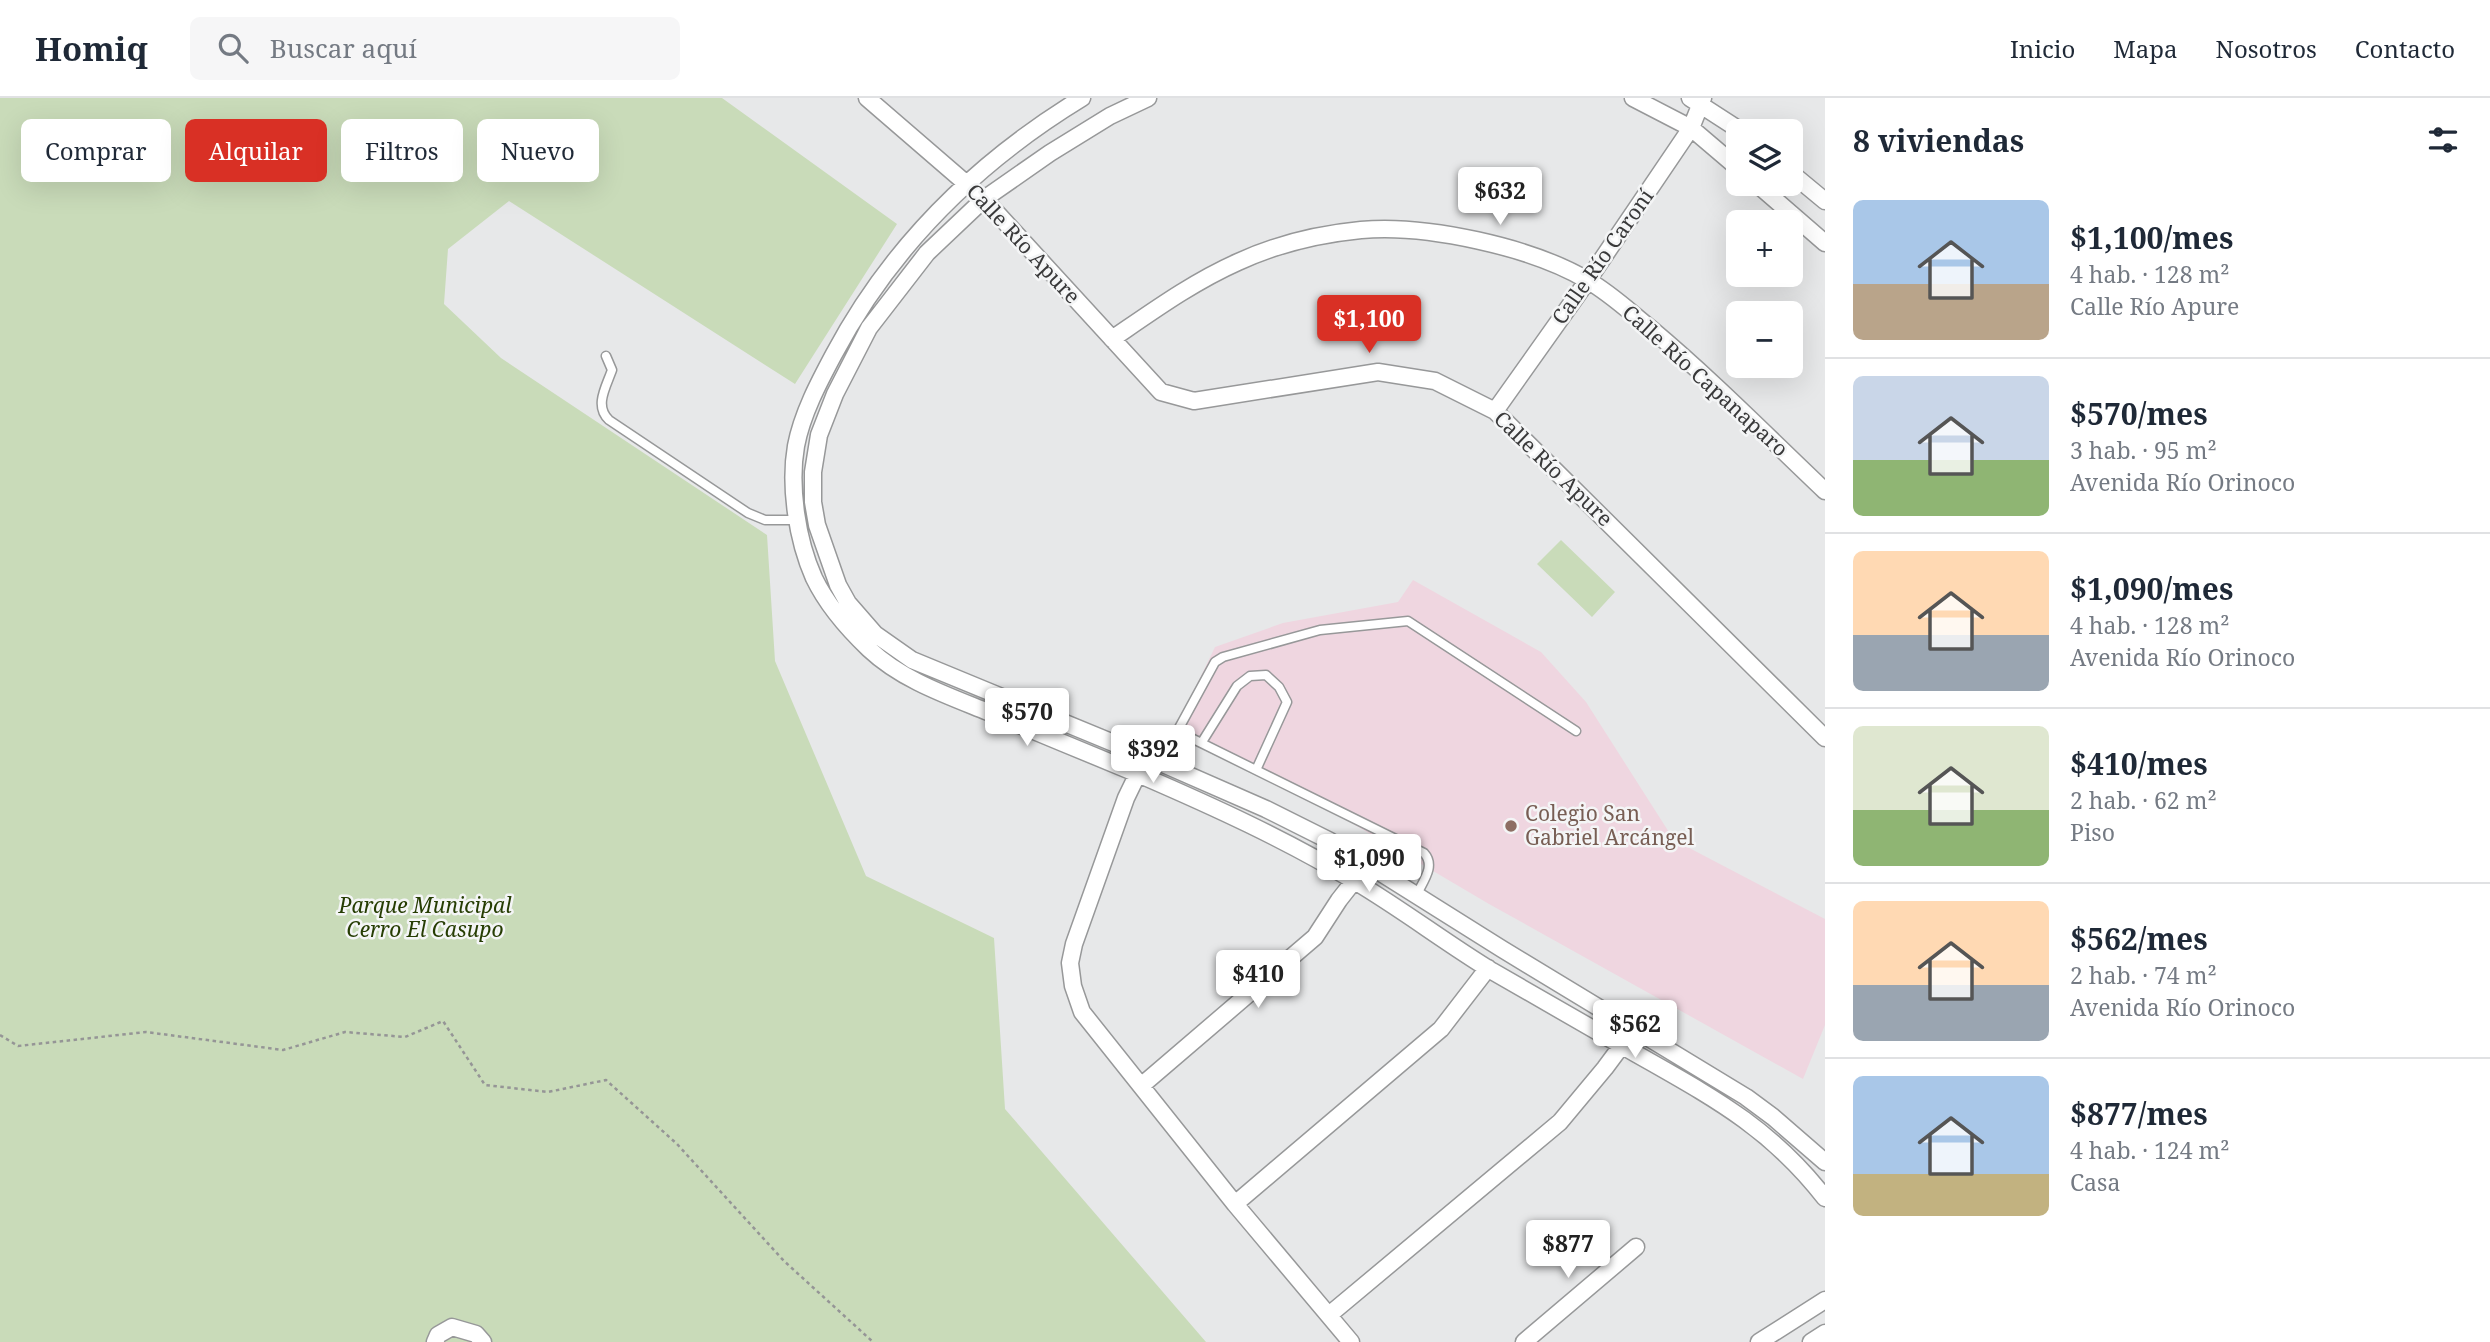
<!DOCTYPE html>
<html lang="es">
<head>
<meta charset="utf-8">
<style>
  :root { --surface:#fff; --page:#f6f6f7; --text:#1f2937; --muted:#747a83; --line:#e0e1e3; --accent:#d93025 }
  body { margin:0; font-family:"Noto Serif",serif; background:var(--page); color:var(--text); height:100vh; display:flex; flex-direction:column; font-size:26px; white-space:nowrap }
  * { box-sizing:border-box; margin:0 }
  p { font-size:23px; color:var(--muted) }
  .icon { flex:none; width:38px; height:38px; fill:none; stroke:currentColor; stroke-width:2; stroke-linecap:round; stroke-linejoin:round }
  .map { position:relative; flex:1; overflow:hidden }
  .side { display:flex; flex-direction:column; background:var(--surface); width:665px }
  .side>* { flex:none }
  .hud { position:absolute; left:21px; top:21px; width:665px; height:63px; display:flex; gap:14px }
  .fabs { position:absolute; left:1726px; top:21px; display:grid; gap:14px }
  .fabs a { display:grid; place-items:center; width:77px; height:77px; border-radius:10px; background:var(--surface); box-shadow:0 7px 28px #0002; font-size:35px }
  .price { position:absolute; translate:-50% -60px; padding:0 16px; border-radius:7px; background:#fff; color:#222; font-size:23px; line-height:46px; filter:drop-shadow(0 2px 4px #0008) }
  .price::after { content:''; position:absolute; left:50%; top:42px; width:21px; height:16px; margin-left:-10px; background:inherit; clip-path:polygon(0 0,100% 0,50% 100%) }
  .price.selected { background:var(--accent); color:#fff }
  ul { padding:0; list-style:none }
  li { display:flex; align-items:center; gap:21px; height:175px; padding:0 28px }
  li+li { border-top:2px solid var(--line) }
  li span { display:grid; place-items:center; flex:none; width:196px; height:140px; border-radius:10px; color:#555 }
  li>.icon { margin-inline-start:auto }
  span .icon { width:84px; height:84px; fill:#fffc; stroke-width:1 }
  li b { font-size:30px }
  h2 { display:flex; justify-content:space-between; align-items:center; height:84px; padding:0 28px; font-size:30px }
  .chip { padding:0 24px; border-radius:10px; background:var(--surface); box-shadow:0 7px 28px #0002; font-size:24px; line-height:63px }
  .chip.selected { background:var(--accent); color:#fff }
  header { display:flex; align-items:center; gap:42px; box-sizing:border-box; height:98px; padding:0 35px; background:var(--surface); border-bottom:2px solid var(--line) }
  header strong { font-size:33px }
  nav { display:flex; gap:38px; margin-inline-start:auto; font-size:24px }
  .search { width:490px; height:63px; background:var(--page); display:flex; align-items:center; gap:18px; box-sizing:border-box; padding:0 24px; border-radius:10px; color:var(--muted); font-size:26px }
  main { display:flex; flex:1; min-height:0 }
  .map>svg:first-child { display:block }
  .education { fill:#efd6e0 }
  .green { fill:#c9dbb9 }
  .lines { fill:none; stroke-linecap:round; stroke-linejoin:round }
  .lane-casing { stroke:#979899; stroke-width:11 }
  .street-casing { stroke:#979899; stroke-width:19 }
  .path { stroke:#959596; stroke-width:2.5; stroke-dasharray:3.5 3.5; stroke-linecap:butt }
  .lane { stroke:#fff; stroke-width:8 }
  .street { stroke:#fff; stroke-width:16 }
  .education-dot { fill:#8d6e63; stroke:#f4f5f6; stroke-width:2.5 }
  .labels { text-anchor:middle; stroke-width:5; stroke-linejoin:round; paint-order:stroke }
  .street-label { font-size:21px; fill:#39393a; stroke:#f4f5f6 }
  .education-label { font-size:21px; fill:#785e54; stroke:#f4f5f6; text-anchor:start }
  .park-label { font-size:21px; font-style:italic; fill:#263d03; stroke:#f4f5f6 }
</style>
</head>
<body>
<header>
<strong>Homiq</strong>
<div class="search"><svg class="icon" aria-label="search" viewBox="0 0 24 24"><circle cx="10" cy="10" r="6"/><path d="M15 15l6 6"/></svg>Buscar aquí</div>
<nav><a>Inicio</a><a>Mapa</a><a>Nosotros</a><a>Contacto</a></nav>
</header>
<main>
<div class="map">
<svg width="1825" height="1244" viewBox="0 0 1825 1244">
  <rect width="100%" height="100%" fill="#e7e8e9"/>
  <!-- education -->
  <path class="education" d="M1413,482L1541,554L1586,604L1674,742L1825,821V927L1803,981L1489,806L1333,714L1255,674L1172,638L1215,549L1283,525L1398,504Z"/>
  <!-- green -->
  <path class="green" d="M0,0H722L897,126L795,286L509,103L448,151L444,206L501,260L767,437L775,563L866,778L994,840L1005,1011L1206,1244H0Z
    M1561,442L1615,494L1592,519L1537,466Z"/>
  <g class="lines">
    <defs>
      <path id="lane" d="M606,258L612,272C606,289 594,308 609,322L748,415L765,422H797
        M1177,633L1424,755C1436,768 1423,783 1416,798
        M1202,644L1237,588L1250,578L1266,577L1279,589L1287,604L1256,672
        M1160,665L1215,564L1223,559L1320,532L1408,523L1576,633"/>
      <path id="street" d="M867,0L984,101L1161,294L1194,303L1378,274L1435,283L1495,313L1825,640
        M1082,0C977,64 892,147 834,256C819,284 802,316 796,348C789,388 797,442 814,480C827,507 848,531 869,551C902,582 946,597 988,614C1038,635 1088,655 1138,676C1212,708 1287,742 1356,784C1403,812 1446,845 1492,873C1539,900 1586,927 1633,954C1710,998 1769,1028 1825,1100
        M1148,0L1110,18L1050,55L984,101L927,155L869,230L835,296L819,337L813,374V404L817,427L838,487L848,505L875,536L912,562L1145,658L1266,711L1330,743L1502,851L1746,999L1773,1019L1825,1064
        M1633,0L1691,30L1738,70
        M1690,0L1741,33
        M1790,74L1825,103
        M1757,86L1825,145
        M1112,241C1153,213 1193,184 1238,164C1277,146 1320,136 1361,132C1426,126 1531,149 1587,182C1610,195 1630,214 1650,230C1711,281 1767,338 1825,393
        M1495,313L1588,182L1691,30L1703,0
        M1142,667L1126,700L1074,846L1070,865L1073,888L1082,914L1235,1106L1351,1244
        M1141,988L1315,839L1339,802L1361,774
        M1235,1106L1441,931L1488,870
        M1329,1217L1560,1024L1605,970L1628,939
        M435,1244L438,1237L452,1229L476,1236L483,1244
        M1524,1244L1636,1149
        M1759,1244L1825,1202
        M1811,1244L1825,1235"/>
    </defs>
    <!-- lane casing -->
    <use href="#lane" class="lane-casing"/>
    <!-- street casing -->
    <use href="#street" class="street-casing"/>
    <!-- path -->
    <path class="path" d="M0,937L18,948L146,934L283,952L345,934L405,939L443,923L485,987L548,994L606,982L677,1046L784,1163L873,1244"/>
    <!-- lane -->
    <use href="#lane" class="lane"/>
    <!-- street -->
    <use href="#street" class="street"/>
  </g>
  <!-- markers -->
  <circle class="education-dot" cx="1511" cy="728" r="7"/>
  <g class="labels">
    <!-- street labels -->
    <g class="street-label">
      <text transform="translate(1023 146) rotate(47)" y="7">Calle Río Apure</text>
      <text transform="translate(1603 159) rotate(-55)" y="7">Calle Río Caroní</text>
      <text transform="translate(1705 283) rotate(42)" y="7">Calle Río Capanaparo</text>
      <text transform="translate(1553 371) rotate(44)" y="7">Calle Río Apure</text>
    </g>
    <!-- education labels -->
    <g class="education-label">
      <text x="1525" y="723">Colegio San<tspan x="1525" dy="24">Gabriel Arcángel</tspan></text>
    </g>
    <!-- park labels -->
    <g class="park-label">
      <text x="425" y="815">Parque Municipal<tspan x="425" dy="24">Cerro El Casupo</tspan></text>
    </g>
  </g>
</svg>
<div class="fabs">
<a><svg class="icon" aria-label="layers" viewBox="0 0 24 24"><path d="M12 4l9 5-9 5-9-5zM3 14l9 5 9-5"/></svg></a>
<a>+</a>
<a>−</a>
</div>
<b class="price" style="left:1500px;top:129px">$632</b>
<b class="price selected" style="left:1369px;top:257px">$1,100</b>
<b class="price" style="left:1027px;top:650px">$570</b>
<b class="price" style="left:1153px;top:687px">$392</b>
<b class="price" style="left:1369px;top:796px">$1,090</b>
<b class="price" style="left:1258px;top:912px">$410</b>
<b class="price" style="left:1635px;top:962px">$562</b>
<b class="price" style="left:1568px;top:1182px">$877</b>
<div class="hud">
<a class="chip">Comprar</a>
<a class="chip selected">Alquilar</a>
<a class="chip">Filtros</a>
<a class="chip">Nuevo</a>
</div>
</div>
<section class="side">
<h2>8 viviendas<svg class="icon" aria-label="filters" viewBox="0 0 24 24"><path d="M4 7h16M4 17h16"/><circle cx="9" cy="7" r="2"/><circle cx="15" cy="17" r="2"/></svg></h2>
<ul>
<li><span style="background:linear-gradient(#a9c7e8 60%,#b9a48a 0)"><svg class="icon" aria-label="home" viewBox="0 0 24 24"><path d="M3 11l9-7 9 7M6 9v11h12V9"/></svg></span><div><b>$1,100/mes</b><p>4 hab. · 128 m²</p><p>Calle Río Apure</p></div></li>
<li><span style="background:linear-gradient(#c9d6e8 60%,#8fb573 0)"><svg class="icon" aria-label="home" viewBox="0 0 24 24"><path d="M3 11l9-7 9 7M6 9v11h12V9"/></svg></span><div><b>$570/mes</b><p>3 hab. · 95 m²</p><p>Avenida Río Orinoco</p></div></li>
<li><span style="background:linear-gradient(#ffd9b3 60%,#9aa5b1 0)"><svg class="icon" aria-label="home" viewBox="0 0 24 24"><path d="M3 11l9-7 9 7M6 9v11h12V9"/></svg></span><div><b>$1,090/mes</b><p>4 hab. · 128 m²</p><p>Avenida Río Orinoco</p></div></li>
<li><span style="background:linear-gradient(#dfe7d0 60%,#8fb573 0)"><svg class="icon" aria-label="home" viewBox="0 0 24 24"><path d="M3 11l9-7 9 7M6 9v11h12V9"/></svg></span><div><b>$410/mes</b><p>2 hab. · 62 m²</p><p>Piso</p></div></li>
<li><span style="background:linear-gradient(#ffd9b3 60%,#9aa5b1 0)"><svg class="icon" aria-label="home" viewBox="0 0 24 24"><path d="M3 11l9-7 9 7M6 9v11h12V9"/></svg></span><div><b>$562/mes</b><p>2 hab. · 74 m²</p><p>Avenida Río Orinoco</p></div></li>
<li><span style="background:linear-gradient(#a9c7e8 70%,#c2b280 0)"><svg class="icon" aria-label="home" viewBox="0 0 24 24"><path d="M3 11l9-7 9 7M6 9v11h12V9"/></svg></span><div><b>$877/mes</b><p>4 hab. · 124 m²</p><p>Casa</p></div></li>
</ul>
</section>
</main>
</body>
</html>
